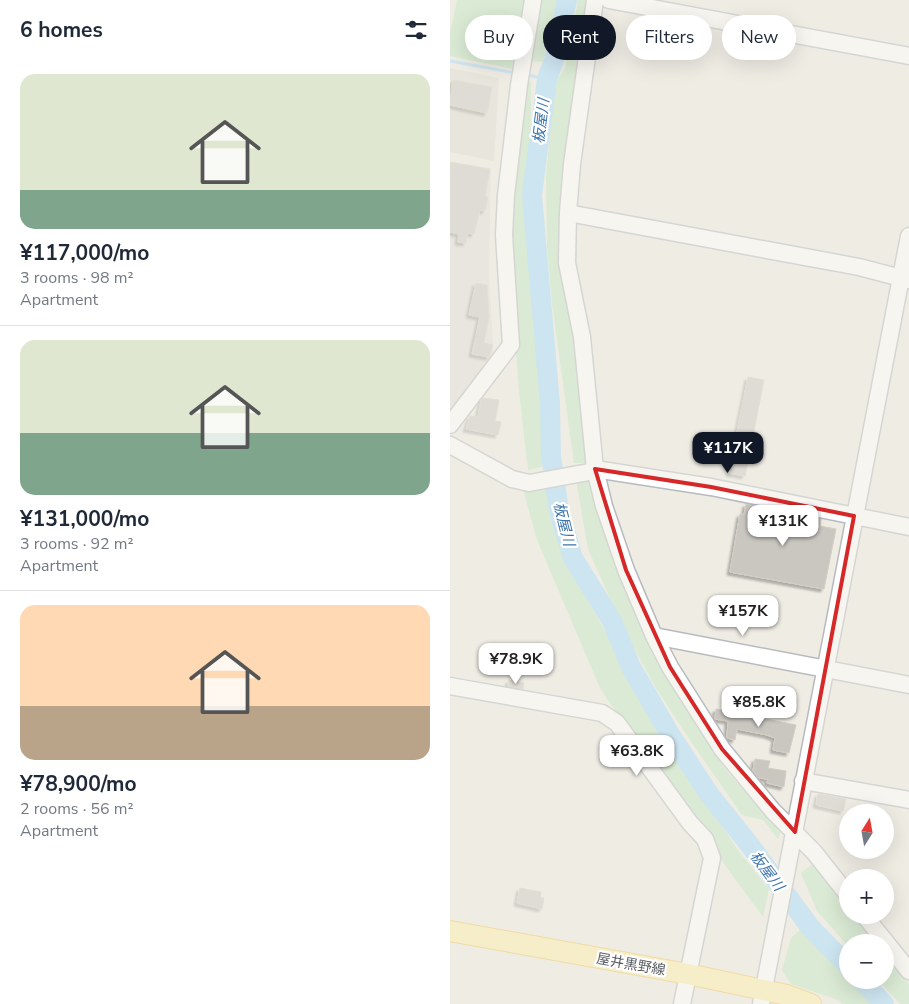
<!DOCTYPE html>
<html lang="en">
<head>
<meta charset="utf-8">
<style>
  :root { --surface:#fff; --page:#f2f2f3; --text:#1f2937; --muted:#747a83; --line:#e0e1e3; --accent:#111827 }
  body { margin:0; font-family:"Nunito Sans","Noto Sans JP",sans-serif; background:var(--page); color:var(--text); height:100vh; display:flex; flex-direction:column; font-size:19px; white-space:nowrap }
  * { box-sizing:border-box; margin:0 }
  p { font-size:16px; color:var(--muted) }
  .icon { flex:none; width:28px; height:28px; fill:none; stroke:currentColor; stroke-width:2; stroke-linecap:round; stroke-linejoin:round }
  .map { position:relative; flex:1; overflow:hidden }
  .details { display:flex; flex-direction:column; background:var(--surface); width:450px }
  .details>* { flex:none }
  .guide { position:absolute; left:15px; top:15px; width:369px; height:45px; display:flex; gap:10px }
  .needle { width:32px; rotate:11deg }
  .tools { position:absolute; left:389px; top:804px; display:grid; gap:10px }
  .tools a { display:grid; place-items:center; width:55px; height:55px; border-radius:50%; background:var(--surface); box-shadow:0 5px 20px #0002; font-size:25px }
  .price { position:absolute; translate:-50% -42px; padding:0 11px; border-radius:10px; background:#fff; color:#222; font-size:16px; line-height:32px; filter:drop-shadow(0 1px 2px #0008) }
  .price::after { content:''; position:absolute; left:50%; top:30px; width:15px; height:11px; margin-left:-8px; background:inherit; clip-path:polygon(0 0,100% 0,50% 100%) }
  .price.current { background:var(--accent); color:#fff }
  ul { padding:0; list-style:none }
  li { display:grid; align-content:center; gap:10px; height:265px; padding:0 20px }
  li+li { border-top:1px solid var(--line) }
  li span { display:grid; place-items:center; height:155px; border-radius:15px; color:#555 }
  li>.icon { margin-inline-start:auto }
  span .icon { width:90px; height:90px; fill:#fffc; stroke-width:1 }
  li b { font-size:21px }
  h2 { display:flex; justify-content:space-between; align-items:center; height:60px; padding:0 20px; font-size:21px }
  .tag { padding:0 18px; border-radius:22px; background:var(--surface); box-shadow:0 5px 20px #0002; font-size:18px; line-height:45px }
  .tag.current { background:var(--accent); color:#fff }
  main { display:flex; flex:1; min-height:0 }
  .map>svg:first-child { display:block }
  .industrial { fill:#e0ded9 }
  .education { fill:#dfdbd2 }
  .green { fill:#c1e7c0 }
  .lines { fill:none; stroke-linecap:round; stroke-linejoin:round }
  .stream { stroke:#a4dbff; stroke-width:3 }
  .river { stroke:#a4dbff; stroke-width:20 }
  .building { fill:#cac7c1; stroke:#d4cec2; filter:url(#shadow) }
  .minor-casing { stroke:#b7babf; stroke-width:19 }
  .major-casing { stroke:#f5c457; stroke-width:22 }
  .minor { stroke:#fff; stroke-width:16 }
  .major { stroke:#ffeea9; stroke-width:20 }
  .marked { fill:none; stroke:#d62828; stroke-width:4; stroke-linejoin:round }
  .labels { text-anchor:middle; stroke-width:4.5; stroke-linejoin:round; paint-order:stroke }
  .street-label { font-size:14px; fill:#5c6065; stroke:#fff }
  .water-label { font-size:15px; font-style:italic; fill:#3c75ac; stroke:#fff }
</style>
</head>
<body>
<main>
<section class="details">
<h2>6 homes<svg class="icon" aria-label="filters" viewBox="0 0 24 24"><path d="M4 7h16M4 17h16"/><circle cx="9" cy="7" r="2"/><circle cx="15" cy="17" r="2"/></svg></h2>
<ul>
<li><span style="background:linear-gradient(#dfe7d0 75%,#7fa58c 0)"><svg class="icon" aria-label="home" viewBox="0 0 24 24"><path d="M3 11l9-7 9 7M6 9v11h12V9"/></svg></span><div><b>¥117,000/mo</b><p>3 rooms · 98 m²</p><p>Apartment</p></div></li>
<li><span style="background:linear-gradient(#dfe7d0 60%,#7fa58c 0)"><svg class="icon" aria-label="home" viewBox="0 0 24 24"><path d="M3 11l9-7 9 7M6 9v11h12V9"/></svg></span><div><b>¥131,000/mo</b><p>3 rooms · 92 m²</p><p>Apartment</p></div></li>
<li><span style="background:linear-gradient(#ffd9b3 65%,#b9a48a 0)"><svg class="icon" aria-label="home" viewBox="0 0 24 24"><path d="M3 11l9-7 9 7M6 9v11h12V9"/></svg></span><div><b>¥78,900/mo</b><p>2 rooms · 56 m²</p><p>Apartment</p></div></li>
</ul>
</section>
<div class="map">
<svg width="459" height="1004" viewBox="0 0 459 1004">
  <defs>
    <filter id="shadow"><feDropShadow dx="-3" dy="3" stdDeviation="1" flood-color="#0004"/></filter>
  </defs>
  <rect width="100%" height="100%" fill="#efece4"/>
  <!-- industrial -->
  <path class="industrial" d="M0,162L41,171L39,272L44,364L0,416Z"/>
  <!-- education -->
  <path class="education" d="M0,68L49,78L44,161L0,152Z"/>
  <!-- green -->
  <path class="green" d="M7,0H77L62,69L0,56V32Z
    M90,0H107L93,62L77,61Z
    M128,0H142L114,248L121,326L137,463H124L102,304L97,247L96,177L104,85L115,68Z
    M75,81L81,82L80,274L91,360L93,467L78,470L69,391L62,294L63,191L69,159Z
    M142,477L152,528L196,633L255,732C268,771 304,800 332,828L328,839L313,820L292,815L244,746L204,685L172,626L138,549L126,480Z
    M95,485L112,549L129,585L166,650L190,697L287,849L319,889L313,917C271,861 231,803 191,745C178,725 162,708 150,688L87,540L73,489Z
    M363,864L397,907L398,915H404L426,942H398L397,945L367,911L351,873Z
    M350,930L364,939L397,969L398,980H409L432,1000V1004H392L388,1000L341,984L332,970L341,938Z
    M435,954L459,984V1004H450L428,980H435Z"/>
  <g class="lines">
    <!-- stream -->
    <path class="stream" d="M0,61L66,73
      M77,75L97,79"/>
    <!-- river -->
    <path class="river" d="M117,0L104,60L97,79L82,195L100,404L101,456L109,511L123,558L162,621L181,667L221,736L259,794L299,844L360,927L398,966
      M412,980L434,1004"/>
  </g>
  <!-- building -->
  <path class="building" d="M3,80L42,87L37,113L0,105Z
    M0,162L40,169L35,197H38L35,211L30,210L24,234L18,233L16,243L8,242L9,234L0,232Z
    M26,283L37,285L39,317L34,343L43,345L39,357L22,354L30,317L19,315Z
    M298,377L314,380L295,476L279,473Z
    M33,398L49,400L45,421L51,422L48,435L16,429L20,416L28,417L31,401Z
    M296,504L371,519L370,526L386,529L374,589L280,572L290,514L294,515Z
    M59,680L74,683L73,689L58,686Z
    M266,709L346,725L339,753L323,750L325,738L317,735L287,729L285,740L277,738L278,721L265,719Z
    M305,759L320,761L318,768L336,771L334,787L317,783L318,779L308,778L303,771Z
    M368,794L396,799L393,811L366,805Z
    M70,888L91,892L90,898H94L92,909L67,903Z"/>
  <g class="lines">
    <defs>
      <path id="minor" d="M145,0L122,164L118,213L117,263L132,337L145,469L154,506L176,570L204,636L220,667L272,749L323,811L364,852L398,895
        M159,0L459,56
        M118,213L409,267L459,280
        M0,425L61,345L54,235L56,195L69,85L83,0
        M0,445L62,479L79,483L139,472L145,469L261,487L459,527
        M204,636L459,685
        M0,686L152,713L167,723L240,823L255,839L262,858L232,1004
        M353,781L459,800
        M414,915L459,971
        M311,1004L459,236"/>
      <path id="major" d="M0,931L238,974L337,995L361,1004"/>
    </defs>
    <!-- minor casing -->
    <use href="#minor" class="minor-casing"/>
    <!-- major casing -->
    <use href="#major" class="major-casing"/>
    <!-- minor -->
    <use href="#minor" class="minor"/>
    <!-- major -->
    <use href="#major" class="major"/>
  </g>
  <!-- marked area -->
  <path d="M0 0H459V1004H0ZM145,469L261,487L404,516L345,832L272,749L220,667L176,570Z" fill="#efece4" fill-opacity=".55" fill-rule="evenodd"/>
  <path class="marked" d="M145,469L261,487L404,516L345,832L272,749L220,667L176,570Z"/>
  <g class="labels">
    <!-- street labels -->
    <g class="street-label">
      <text transform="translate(181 964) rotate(10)" y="5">屋井黒野線</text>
    </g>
    <!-- water labels -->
    <g class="water-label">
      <text transform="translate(91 121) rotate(-83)" y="5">板屋川</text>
      <text transform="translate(114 524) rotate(76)" y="5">板屋川</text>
      <text transform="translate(317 871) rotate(53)" y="5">板屋川</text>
    </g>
  </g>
</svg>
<div class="tools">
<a><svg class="needle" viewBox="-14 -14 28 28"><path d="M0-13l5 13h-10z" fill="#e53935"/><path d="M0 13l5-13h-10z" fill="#747a83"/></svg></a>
<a>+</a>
<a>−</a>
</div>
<b class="price current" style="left:278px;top:474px">¥117K</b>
<b class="price" style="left:333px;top:547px">¥131K</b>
<b class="price" style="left:293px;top:637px">¥157K</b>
<b class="price" style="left:66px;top:685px">¥78.9K</b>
<b class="price" style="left:309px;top:728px">¥85.8K</b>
<b class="price" style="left:187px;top:777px">¥63.8K</b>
<div class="guide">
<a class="tag">Buy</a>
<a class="tag current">Rent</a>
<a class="tag">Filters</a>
<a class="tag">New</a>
</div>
</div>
</main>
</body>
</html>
